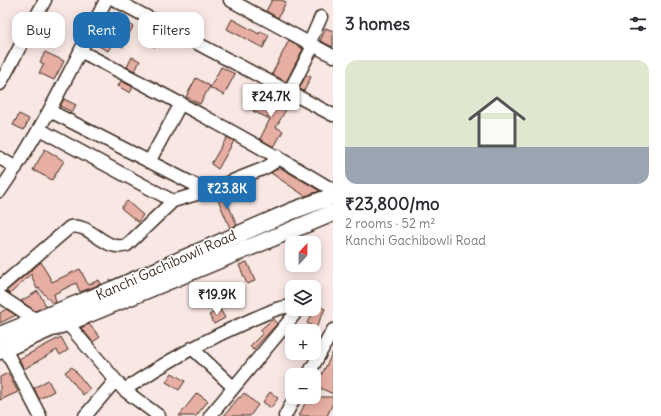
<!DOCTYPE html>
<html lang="en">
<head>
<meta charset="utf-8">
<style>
  :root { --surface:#fff; --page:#f2f2f3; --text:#2b2b33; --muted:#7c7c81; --accent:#1f6fb2 }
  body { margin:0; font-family:Delius,sans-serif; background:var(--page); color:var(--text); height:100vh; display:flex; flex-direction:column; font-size:15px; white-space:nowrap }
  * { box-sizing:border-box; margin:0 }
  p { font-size:13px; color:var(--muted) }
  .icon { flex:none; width:22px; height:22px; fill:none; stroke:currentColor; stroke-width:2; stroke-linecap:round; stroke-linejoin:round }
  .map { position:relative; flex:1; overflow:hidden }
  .sheet { display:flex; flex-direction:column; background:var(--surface); width:328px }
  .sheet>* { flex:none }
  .hud { position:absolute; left:12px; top:12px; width:261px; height:36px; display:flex; gap:8px }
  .needle { width:26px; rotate:22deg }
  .fabs { position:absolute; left:285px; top:236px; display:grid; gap:8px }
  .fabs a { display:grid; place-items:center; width:36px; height:36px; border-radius:8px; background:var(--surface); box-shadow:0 2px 10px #0003; font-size:20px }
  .price { position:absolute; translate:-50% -34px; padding:0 9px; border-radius:4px; background:#fff; color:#222; font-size:13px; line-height:26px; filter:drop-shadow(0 1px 2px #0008) }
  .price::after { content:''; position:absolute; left:50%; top:24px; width:12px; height:9px; margin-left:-6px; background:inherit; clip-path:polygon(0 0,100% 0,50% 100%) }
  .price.active { background:var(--accent); color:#fff }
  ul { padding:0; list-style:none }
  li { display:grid; align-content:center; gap:8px; height:212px; padding:0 12px }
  li span { display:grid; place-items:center; height:124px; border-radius:12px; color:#555 }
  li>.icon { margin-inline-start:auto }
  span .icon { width:72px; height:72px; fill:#fffc; stroke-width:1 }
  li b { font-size:17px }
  h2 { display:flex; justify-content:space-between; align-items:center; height:48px; padding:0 12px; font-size:17px }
  .chip { padding:0 14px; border-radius:12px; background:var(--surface); box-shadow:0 2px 10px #0003; font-size:14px; line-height:36px }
  .chip.active { background:var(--accent); color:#fff }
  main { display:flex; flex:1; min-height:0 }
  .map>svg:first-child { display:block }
  .building { fill:#e7aea3; stroke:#3b2a1e }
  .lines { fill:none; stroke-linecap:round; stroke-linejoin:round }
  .minor-casing { stroke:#3b2a1e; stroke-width:15 }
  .secondary-casing { stroke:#3b2a1e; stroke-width:19 }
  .minor { stroke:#fff; stroke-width:12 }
  .secondary { stroke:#fff; stroke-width:16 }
  .labels { text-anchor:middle; stroke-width:3; stroke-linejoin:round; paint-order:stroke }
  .street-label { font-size:14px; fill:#3b2a1e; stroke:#fff }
</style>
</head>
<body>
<main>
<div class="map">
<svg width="333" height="416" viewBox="0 0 333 416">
  <rect width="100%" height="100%" fill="#f8e7e3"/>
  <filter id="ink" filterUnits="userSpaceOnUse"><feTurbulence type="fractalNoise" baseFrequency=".025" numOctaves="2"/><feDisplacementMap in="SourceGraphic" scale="8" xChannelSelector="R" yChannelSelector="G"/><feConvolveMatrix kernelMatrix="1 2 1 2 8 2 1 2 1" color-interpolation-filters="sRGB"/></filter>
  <g filter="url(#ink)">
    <!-- building -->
    <path class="building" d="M272,0H281L286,2L278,18L266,11Z
      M232,19L259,34L260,31L269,35L263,48L227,29Z
      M125,22L133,26L123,47L114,43Z
      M326,28L333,31V47L320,41Z
      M154,29L162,33L155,47L147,43Z
      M96,36L112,44L108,51L93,43Z
      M289,40L303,49L286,82L272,74Z
      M45,52L64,61L54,80L39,73L44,64L40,62Z
      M132,57L140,61L135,71L127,67Z
      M221,67L235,74L224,95L210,88Z
      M306,75L311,77L304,91L299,89Z
      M196,78L210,86L200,104L186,97Z
      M121,81L133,87L130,93L118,86Z
      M263,93L288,106L276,127L283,131L274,147L260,139L270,119L253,111Z
      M64,99L76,105L72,112L60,106Z
      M19,114L29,119L24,130L13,125Z
      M227,137L234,141L218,169L211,164Z
      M45,149L64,161L52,180L33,170Z
      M279,167L298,178L320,191L305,196L271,173Z
      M223,193L237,225L230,228L216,195Z
      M127,201L143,215L138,222L121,208Z
      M41,262L52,282L80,269L88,285L99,280L101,284L80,292L76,283L54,294L56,302L53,304L39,288L37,289L31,274L10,294L6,291Z
      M247,262L255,281L247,284L239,265Z
      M38,291L46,306L35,311L21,301Z
      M317,305L325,309L316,328L307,323Z
      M6,309L16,315L0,323V313Z
      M220,309L225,318L214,324L209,315Z
      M273,319L277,324L253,350L250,346L263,333L260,330Z
      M89,324L100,337L93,342L81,328Z
      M61,337L68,350L60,355L57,350L24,369L19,359Z
      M333,352V394L316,386Z
      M72,367L90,389L83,395L65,372Z
      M8,373L18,392L0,400V377Z
      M172,373L185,381L179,390L166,382Z
      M48,380L54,391L39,399L34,388Z
      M270,392L278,398L271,408L263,402Z
      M197,393L208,401L196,416H179Z
      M244,393L258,405L250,416H224L239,397L240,398Z
      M308,397H333V403L327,416H299Z"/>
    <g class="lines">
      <defs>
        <path id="minor" d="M115,0L333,115
          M230,0L333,56
          M309,44L321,17
          M80,51C165,95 251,140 333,190
          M0,84L45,0
          M289,92L313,46
          M50,111L207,191
          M39,129L173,201
          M0,158L16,168
          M149,162L181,103
          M0,191C42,131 73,65 106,0
          M0,287L70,227C91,222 104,253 127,245L173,201L207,191L265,168L273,163L278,156
          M0,296L36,320
          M67,323L124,390L159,416
          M192,348L233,387
          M5,349L40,416
          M308,375L333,330
          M124,390C165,362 209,338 255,318C266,314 280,305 292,307
          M85,416L115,381
          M210,416L294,315L295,309
          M285,416L295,397"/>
        <path id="secondary" d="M0,335L114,289L292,211L333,196
          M0,351L49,329L67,323L333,213"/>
      </defs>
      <!-- minor casing -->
      <use href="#minor" class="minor-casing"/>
      <!-- secondary casing -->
      <use href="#secondary" class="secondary-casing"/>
      <!-- minor -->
      <use href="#minor" class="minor"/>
      <!-- secondary -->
      <use href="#secondary" class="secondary"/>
    </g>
  </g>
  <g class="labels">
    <!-- street labels -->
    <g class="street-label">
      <text transform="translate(166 265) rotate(-24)" y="5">Kanchi Gachibowli Road</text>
    </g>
  </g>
</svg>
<div class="fabs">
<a><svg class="needle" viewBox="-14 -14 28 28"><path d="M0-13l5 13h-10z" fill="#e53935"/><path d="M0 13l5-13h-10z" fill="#7c7c81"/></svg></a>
<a><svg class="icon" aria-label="layers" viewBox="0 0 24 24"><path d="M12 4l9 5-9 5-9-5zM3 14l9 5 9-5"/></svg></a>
<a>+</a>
<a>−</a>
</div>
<b class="price" style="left:271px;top:118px">₹24.7K</b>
<b class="price active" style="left:227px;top:210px">₹23.8K</b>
<b class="price" style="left:217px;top:316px">₹19.9K</b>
<div class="hud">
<a class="chip">Buy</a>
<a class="chip active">Rent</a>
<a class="chip">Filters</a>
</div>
</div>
<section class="sheet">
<h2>3 homes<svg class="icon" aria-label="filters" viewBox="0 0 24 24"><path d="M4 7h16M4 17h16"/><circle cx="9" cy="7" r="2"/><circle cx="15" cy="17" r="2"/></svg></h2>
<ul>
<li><span style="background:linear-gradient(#dfe7d0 70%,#9aa5b1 0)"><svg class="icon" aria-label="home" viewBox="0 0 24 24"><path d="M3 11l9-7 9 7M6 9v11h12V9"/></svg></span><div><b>₹23,800/mo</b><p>2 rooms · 52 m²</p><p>Kanchi Gachibowli Road</p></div></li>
</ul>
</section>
</main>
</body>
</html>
